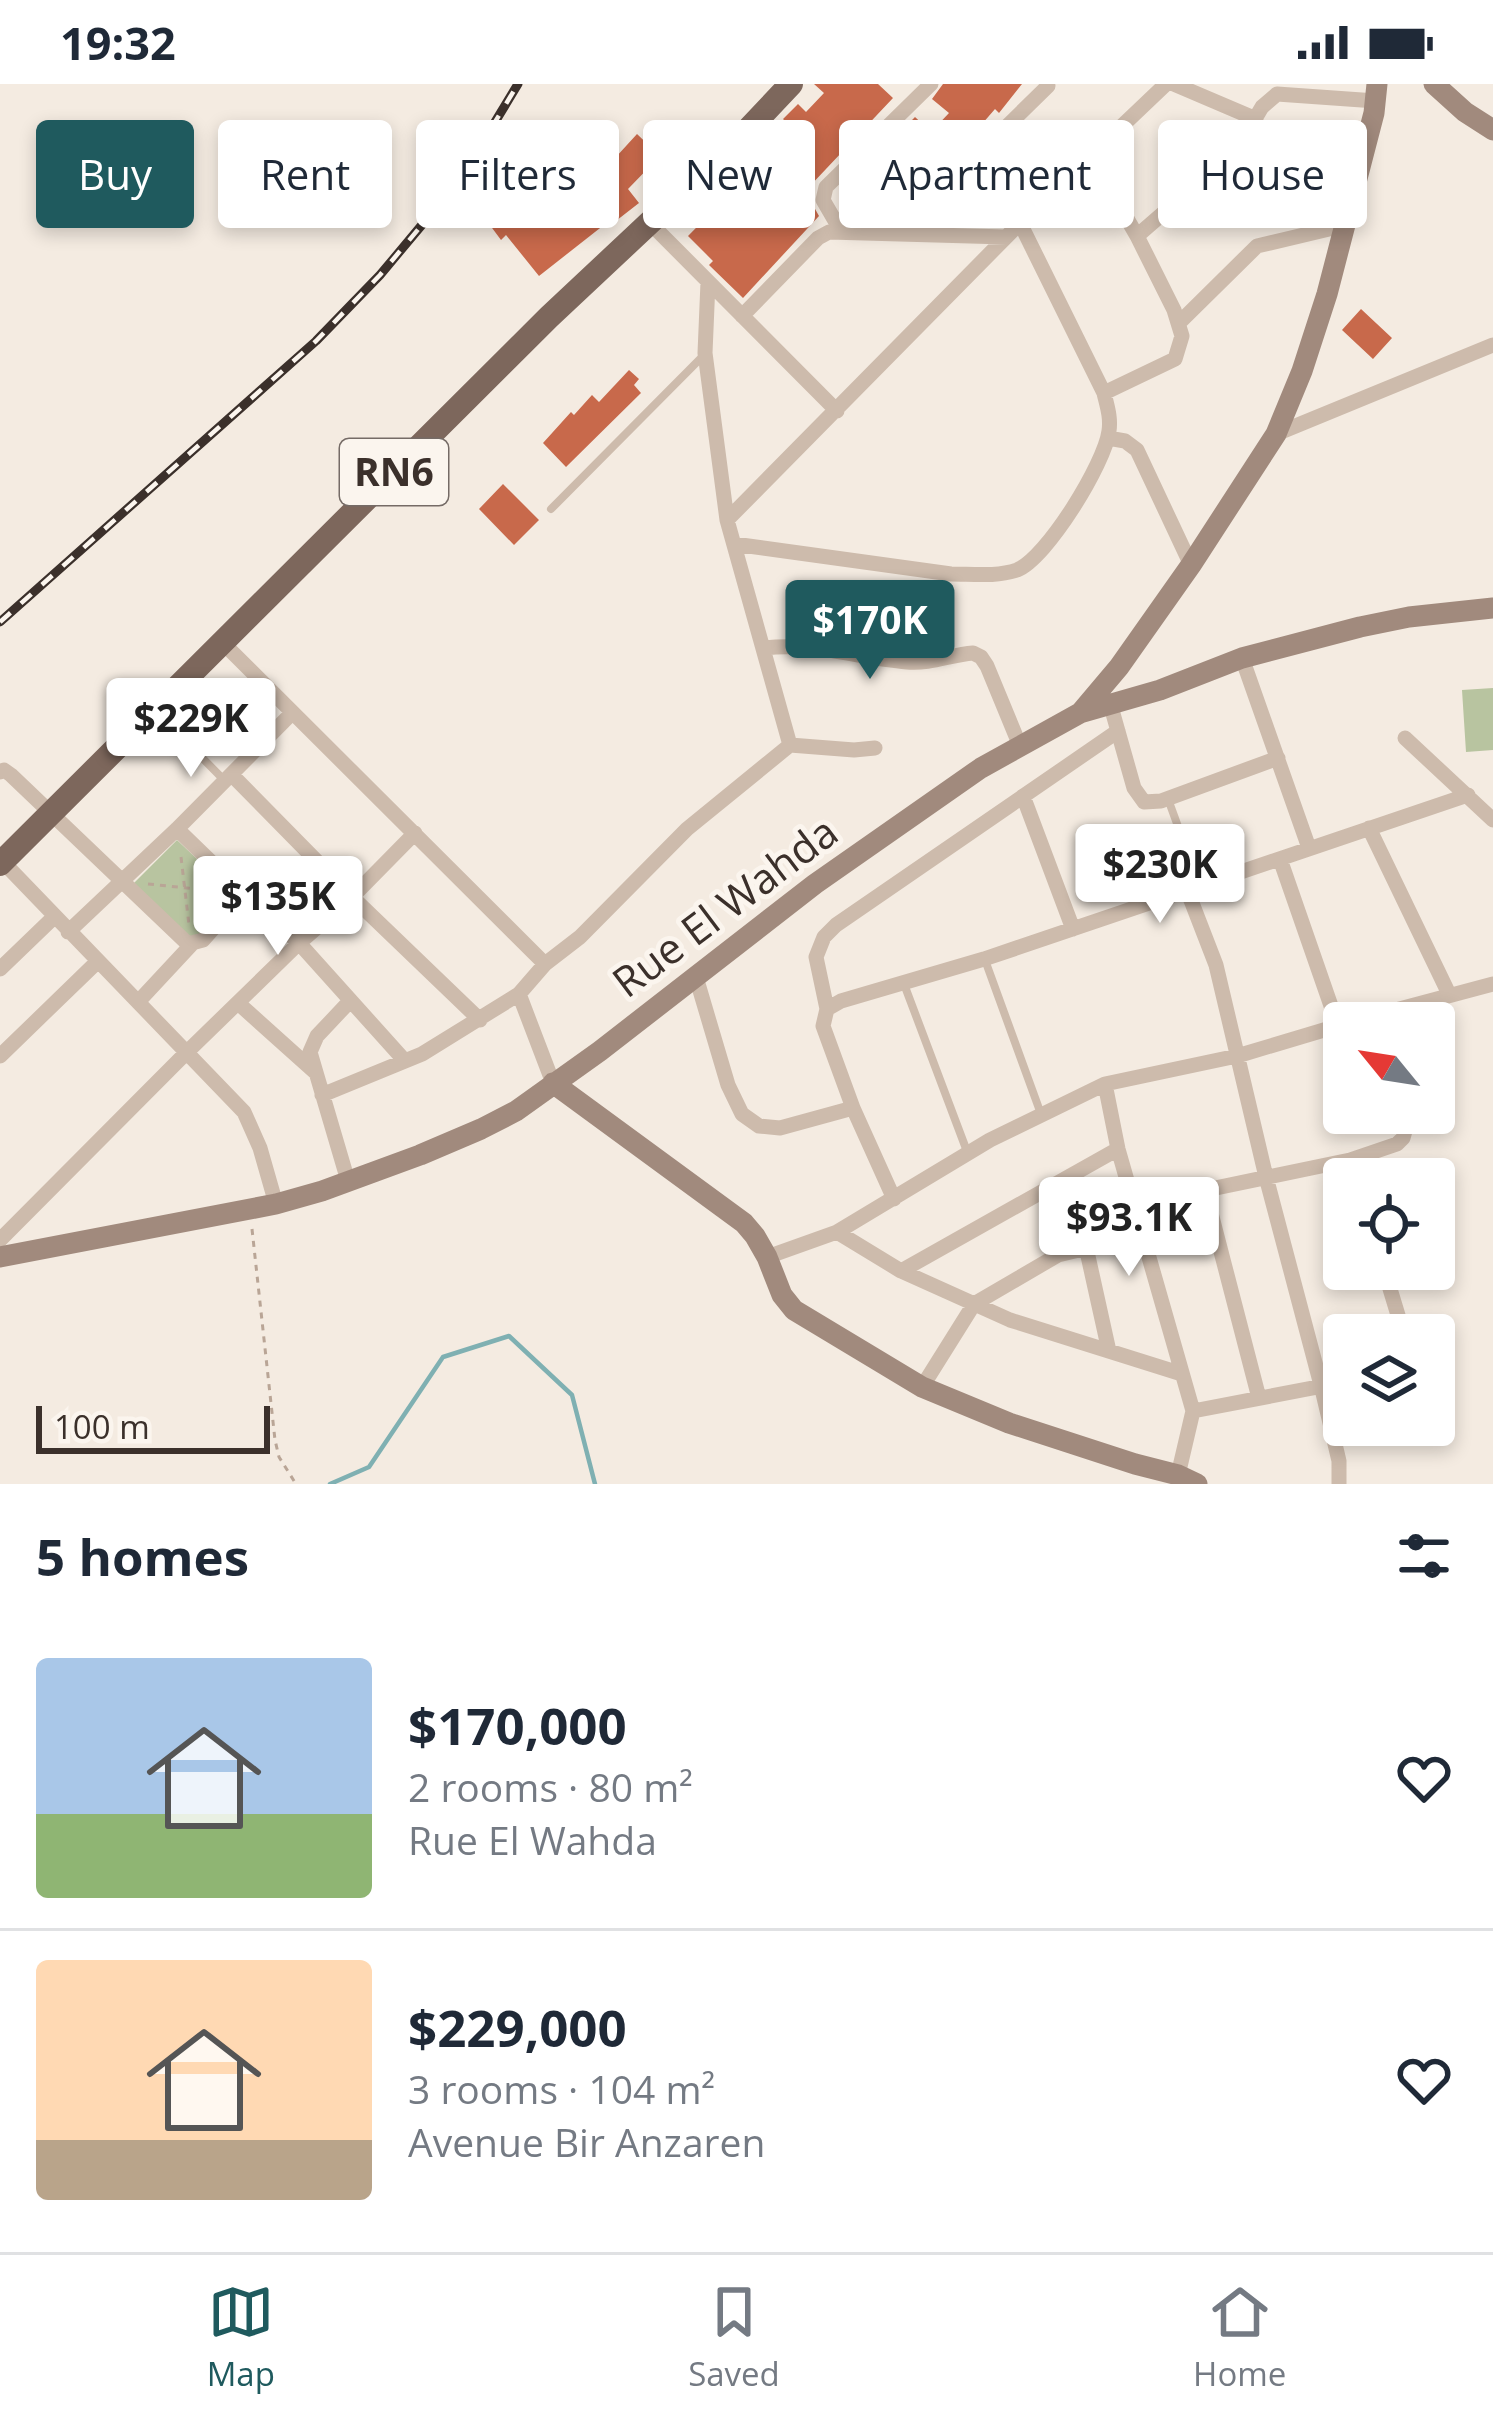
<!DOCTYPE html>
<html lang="en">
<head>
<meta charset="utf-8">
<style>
  :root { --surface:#fff; --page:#f6f6f7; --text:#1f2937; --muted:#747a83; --line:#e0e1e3; --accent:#1f5a5e }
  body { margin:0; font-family:"Open Sans",sans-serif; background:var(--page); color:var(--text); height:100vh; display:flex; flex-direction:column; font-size:45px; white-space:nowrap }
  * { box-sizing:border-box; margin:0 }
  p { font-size:39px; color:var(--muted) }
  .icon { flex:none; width:66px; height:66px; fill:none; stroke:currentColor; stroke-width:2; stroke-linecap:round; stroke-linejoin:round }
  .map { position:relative; height:1400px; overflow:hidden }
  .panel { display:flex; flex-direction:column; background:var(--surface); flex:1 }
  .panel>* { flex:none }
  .hud { position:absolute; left:36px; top:36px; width:1422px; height:108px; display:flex; gap:24px }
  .needle { width:78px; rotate:300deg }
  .fabs { position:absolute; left:1323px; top:918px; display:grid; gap:24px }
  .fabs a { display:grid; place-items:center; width:132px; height:132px; border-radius:12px; background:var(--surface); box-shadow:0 6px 18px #0003; font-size:60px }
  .scale { position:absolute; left:36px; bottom:30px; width:234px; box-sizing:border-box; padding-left:12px; border:6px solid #3b302b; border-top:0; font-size:33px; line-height:42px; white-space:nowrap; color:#3b302b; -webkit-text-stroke:9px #fbf5ee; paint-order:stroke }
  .price { position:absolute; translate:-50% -102px; padding:0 27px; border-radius:12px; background:#fff; color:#222; font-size:39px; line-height:78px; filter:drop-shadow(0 3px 6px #0008) }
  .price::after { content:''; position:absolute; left:50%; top:72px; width:36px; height:27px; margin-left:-18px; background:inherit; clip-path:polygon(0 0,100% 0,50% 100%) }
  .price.current { background:var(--accent); color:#fff }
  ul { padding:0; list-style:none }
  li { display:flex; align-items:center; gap:36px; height:300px; padding:0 36px }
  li+li { border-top:3px solid var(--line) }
  li span { display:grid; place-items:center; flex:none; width:336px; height:240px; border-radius:12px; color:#555 }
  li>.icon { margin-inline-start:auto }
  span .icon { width:144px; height:144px; fill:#fffc; stroke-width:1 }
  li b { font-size:51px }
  h2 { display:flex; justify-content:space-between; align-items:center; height:144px; padding:0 36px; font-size:51px }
  .chip { padding:0 42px; border-radius:12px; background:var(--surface); box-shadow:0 6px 18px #0003; font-size:42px; line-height:108px }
  .chip.current { background:var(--accent); color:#fff }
  .status { display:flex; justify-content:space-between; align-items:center; height:84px; padding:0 60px; background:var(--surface); direction:ltr }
  .status svg { height:33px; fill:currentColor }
  .tab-bar { display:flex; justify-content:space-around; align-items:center; height:168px; border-top:3px solid var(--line); background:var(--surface); font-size:33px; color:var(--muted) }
  .tab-bar a { display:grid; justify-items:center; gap:6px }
  .tab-bar .current { color:var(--accent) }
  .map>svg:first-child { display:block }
  .green { fill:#b8c4a0 }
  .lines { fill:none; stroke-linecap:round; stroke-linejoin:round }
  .stream { stroke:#7fb0b2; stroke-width:4.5 }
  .building { fill:#c8694b }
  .path { stroke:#b9a596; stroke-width:3; stroke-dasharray:6 6; stroke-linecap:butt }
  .lane { stroke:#cdbbac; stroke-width:8 }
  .street { stroke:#cdbbac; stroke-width:15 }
  .secondary { stroke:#a18a7d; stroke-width:21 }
  .primary { stroke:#7d675c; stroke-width:24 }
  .rail-casing { stroke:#3b302b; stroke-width:9 }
  .rail { stroke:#fbf5ee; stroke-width:4.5; stroke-dasharray:14; stroke-linecap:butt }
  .labels { text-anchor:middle; stroke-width:10; stroke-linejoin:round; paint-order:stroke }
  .shield { fill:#fbf5ee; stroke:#756b66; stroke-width:3 }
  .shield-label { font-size:39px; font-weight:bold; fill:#3b302b }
  .street-label { font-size:42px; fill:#3b302b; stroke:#fbf5ee }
</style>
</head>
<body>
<div class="status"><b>19:32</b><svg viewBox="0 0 49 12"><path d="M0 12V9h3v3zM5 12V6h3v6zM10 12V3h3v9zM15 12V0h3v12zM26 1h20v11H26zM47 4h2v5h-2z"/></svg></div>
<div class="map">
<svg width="1493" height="1400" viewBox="0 0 1493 1400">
  <rect width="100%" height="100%" fill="#f4ebe1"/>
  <!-- green -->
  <path class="green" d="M1493,604V666L1466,668L1462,606Z
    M177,756L235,811L198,853L191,854L133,800Z"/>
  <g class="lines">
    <!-- stream -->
    <path class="stream" d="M330,1400L369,1383L443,1273L509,1252L572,1311L595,1400"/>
  </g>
  <!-- building -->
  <path class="building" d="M814,0H878L893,14L809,103L813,107L810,116L819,132L743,214L709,181L713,177L688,152L752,87L757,92L782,67L775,60L792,44L783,35L798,20L806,28L824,9Z
    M943,0H1022L999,29L995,25L943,85L901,47L915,33L931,48L949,29L932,15Z
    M637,50L660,72L628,105L639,119L612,140L609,137L539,192L506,151L501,156L478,125L518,94L538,120L558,104L551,95L577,75L594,97Z
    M1361,225L1392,254L1373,275L1342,246Z
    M629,286L639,295L634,301L641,309L566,383L543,359L571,328L574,331L592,311L599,318Z
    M503,400L539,436L514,461L479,425Z
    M238,602L269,634L245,657L214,625Z"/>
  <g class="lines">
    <!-- path -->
    <path class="path" d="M181,773L189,841
      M148,800L216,807
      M252,1145L275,1356L279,1373L296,1400"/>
    <!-- lane -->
    <path class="lane" d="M551,425L702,273
      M159,630L224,696
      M1168,715L1199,800
      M985,876L1041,1030
      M904,900L968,1070"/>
    <!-- street -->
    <path class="street" d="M1174,0L1256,35
      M1091,72L1137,152L1174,226L1182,252L1175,275L1104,309
      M649,138L837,327
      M841,147L823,116L826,103L931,0
      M897,150L1048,2
      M1137,152L1237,65L1262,23L1277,10L1376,17
      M708,198L705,269L727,436L790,661
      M742,232L818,154L829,148L1006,153
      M1179,239L1257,162L1346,141
      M1276,350L1493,261
      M1108,354L1125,357L1137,366L1191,481
      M727,436L1020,139L1166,0
      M734,460L951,490C972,490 997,493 1017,486C1047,474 1105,379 1109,347C1111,333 1107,322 1104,309L1020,139
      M223,559L545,880
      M764,564C817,558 856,574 907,578C931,580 950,571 973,569L981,573L987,582L1020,662
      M1242,574L1309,764
      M1110,619L1134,704L1144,718L1161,717L1278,674
      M1405,654L1493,736
      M0,688L4,686L11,691L188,860L203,856L244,810
      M232,691L352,813L480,936
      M1023,712L1073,845
      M1369,744L1449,910
      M177,745L244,810L299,859L405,977
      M1280,775L1338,942
      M3,778L244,1028L260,1064L276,1120
      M1187,806L1216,881L1266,1093L1321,1301L1339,1377V1400
      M68,848L177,745L292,629
      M0,885L54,833
      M696,893L728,1001L742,1030L759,1042L780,1044L853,1024
      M519,910L553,999
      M138,918L192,860
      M238,919L316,989
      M827,925L841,917L984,875L1468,711
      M1347,939L1493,900
      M0,972L97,878
      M1105,1000L1118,1065L1193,1327L1178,1391
      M322,1011L422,970L519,910L545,880L580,853L687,745L790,661L854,666L875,664
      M348,1097L310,968L317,952L350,917
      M1205,1106L1259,1314
      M894,1115L853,1024L823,942L827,925L816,873L824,853L836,841L1118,647
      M1134,1121L1350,1076L1397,1060L1403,1054L1405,1047L1402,1029
      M837,1148L901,1187L1010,1236L1182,1290
      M0,1156L186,969L299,859L352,813L415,749
      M1086,1163L1109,1267
      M767,1173L837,1148L990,1056L1105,1000L1237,972L1344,940
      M1384,1185L1404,1251
      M901,1187L1118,1065
      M922,1303L974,1220L1058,1171L1142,1151
      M1193,1327L1344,1298"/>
    <!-- secondary -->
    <path class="secondary" d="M1434,0L1465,28L1493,46
      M1081,628L1119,583L1191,481L1276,350L1302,287L1327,210L1374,29L1377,0
      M553,999L744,1139L755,1152L767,1173L782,1211L794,1226L922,1303L1009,1339L1135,1380L1178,1391L1197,1400
      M0,1173L276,1120L322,1107L420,1071L481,1045L516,1027L600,967L815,800L981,684L1080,629L1160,606L1242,574L1360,543L1409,533L1493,524"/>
    <!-- primary -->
    <path class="primary" d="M0,780L549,233L742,52L791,0"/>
    <defs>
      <path id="rail" d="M0,538L316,257L380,191L431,130L478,66L518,0"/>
    </defs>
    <!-- rail casing -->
    <use href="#rail" class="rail-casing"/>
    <!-- rail -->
    <use href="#rail" class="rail"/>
  </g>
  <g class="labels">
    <!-- shield labels -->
    <rect class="shield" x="340" y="355" width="108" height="66" rx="9"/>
    <g class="shield-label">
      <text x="394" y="402">RN6</text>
    </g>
    <!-- street labels -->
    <g class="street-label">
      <text transform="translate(725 823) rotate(-37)" y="15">Rue El Wahda</text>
    </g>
  </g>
</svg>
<div class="fabs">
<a><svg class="needle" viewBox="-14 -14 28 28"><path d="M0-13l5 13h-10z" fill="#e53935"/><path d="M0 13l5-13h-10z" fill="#747a83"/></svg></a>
<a><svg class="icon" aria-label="locate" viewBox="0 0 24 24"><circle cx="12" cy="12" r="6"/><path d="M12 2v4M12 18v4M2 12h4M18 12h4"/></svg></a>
<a><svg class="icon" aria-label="layers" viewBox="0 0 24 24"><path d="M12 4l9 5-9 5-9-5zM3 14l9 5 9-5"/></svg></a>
</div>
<div class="scale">100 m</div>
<b class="price current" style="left:870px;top:598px">$170K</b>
<b class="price" style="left:191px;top:696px">$229K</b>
<b class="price" style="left:1160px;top:842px">$230K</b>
<b class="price" style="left:278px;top:874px">$135K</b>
<b class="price" style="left:1129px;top:1195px">$93.1K</b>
<div class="hud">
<a class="chip current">Buy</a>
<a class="chip">Rent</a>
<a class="chip">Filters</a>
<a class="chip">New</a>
<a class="chip">Apartment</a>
<a class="chip">House</a>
</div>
</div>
<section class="panel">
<h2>5 homes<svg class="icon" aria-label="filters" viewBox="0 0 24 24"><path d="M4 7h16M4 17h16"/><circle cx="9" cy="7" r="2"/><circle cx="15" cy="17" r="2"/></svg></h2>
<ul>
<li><span style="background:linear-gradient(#a9c7e8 65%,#8fb573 0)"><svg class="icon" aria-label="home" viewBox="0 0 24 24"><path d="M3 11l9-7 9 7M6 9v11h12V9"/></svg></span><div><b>$170,000</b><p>2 rooms · 80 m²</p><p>Rue El Wahda</p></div><svg class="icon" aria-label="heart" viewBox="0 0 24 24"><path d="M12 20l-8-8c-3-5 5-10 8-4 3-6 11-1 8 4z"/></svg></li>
<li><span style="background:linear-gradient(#ffd9b3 75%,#b9a48a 0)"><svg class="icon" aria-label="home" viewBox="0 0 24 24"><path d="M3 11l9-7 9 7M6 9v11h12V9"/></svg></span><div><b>$229,000</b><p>3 rooms · 104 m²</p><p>Avenue Bir Anzaren</p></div><svg class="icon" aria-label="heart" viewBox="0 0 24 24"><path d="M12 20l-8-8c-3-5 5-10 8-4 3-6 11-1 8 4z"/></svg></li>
</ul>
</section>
<nav class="tab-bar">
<a class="current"><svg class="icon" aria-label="map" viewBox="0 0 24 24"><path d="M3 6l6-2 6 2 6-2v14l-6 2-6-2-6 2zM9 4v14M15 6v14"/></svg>Map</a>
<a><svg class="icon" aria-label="saved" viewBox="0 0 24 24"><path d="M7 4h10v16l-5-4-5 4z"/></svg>Saved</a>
<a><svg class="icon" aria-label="home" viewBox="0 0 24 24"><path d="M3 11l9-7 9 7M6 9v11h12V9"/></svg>Home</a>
</nav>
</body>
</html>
